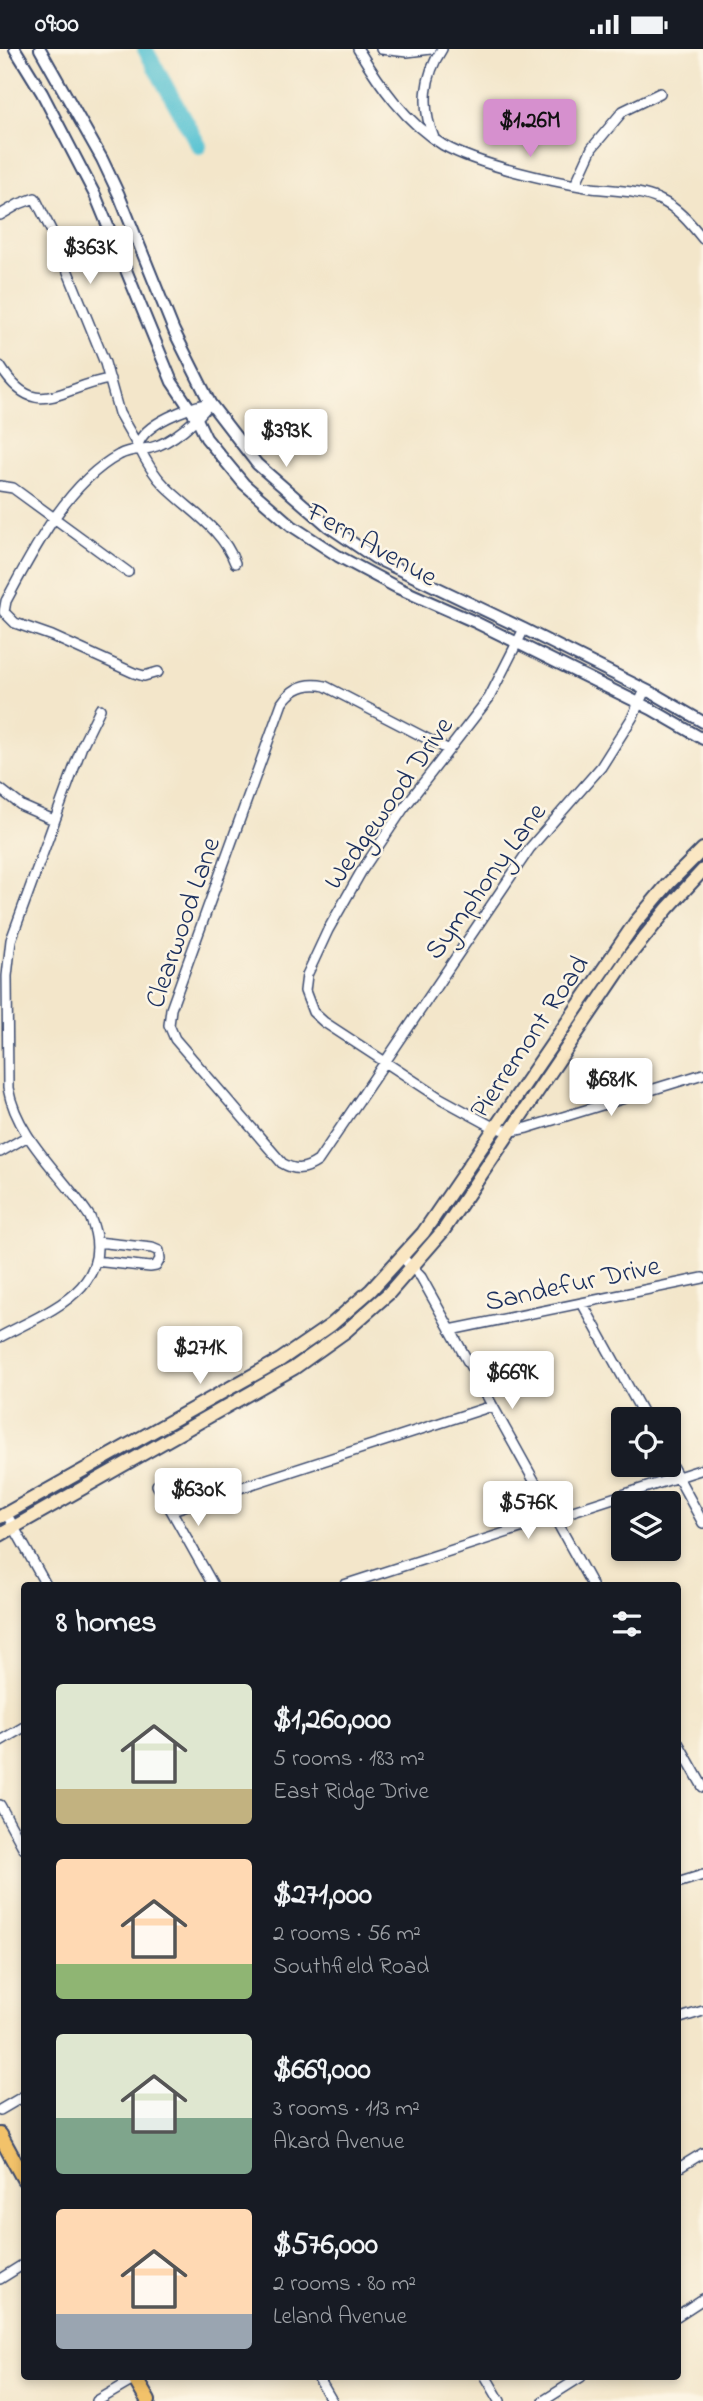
<!DOCTYPE html>
<html lang="en">
<head>
<meta charset="utf-8">
<style>
  :root { --surface:#171b24; --page:#20242c; --text:#f1f3f6; --muted:#9ea1a6; --accent:#d690ce }
  body { margin:0; font-family:"Indie Flower",sans-serif; background:var(--page); color:var(--text); height:100vh; display:flex; flex-direction:column; font-size:26px; white-space:nowrap }
  * { box-sizing:border-box; margin:0 }
  p { font-size:23px; color:var(--muted) }
  .icon { flex:none; width:38px; height:38px; fill:none; stroke:currentColor; stroke-width:2; stroke-linecap:round; stroke-linejoin:round }
  .map { position:relative; flex:1; overflow:hidden }
  .drawer { position:absolute; left:21px; top:1533px; width:660px; height:798px; display:flex; flex-direction:column; background:var(--surface); border-radius:7px; box-shadow:0 4px 10px #0003 }
  .drawer>* { flex:none }
  .controls { position:absolute; left:611px; top:1358px; display:grid; gap:14px }
  .controls a { display:grid; place-items:center; width:70px; height:70px; border-radius:7px; background:var(--surface); box-shadow:0 4px 10px #0003; font-size:35px }
  .price { position:absolute; translate:-50% -60px; padding:0 16px; border-radius:7px; background:#fff; color:#222; font-size:23px; line-height:46px; filter:drop-shadow(0 2px 4px #0008) }
  .price::after { content:''; position:absolute; left:50%; top:42px; width:21px; height:16px; margin-left:-10px; background:inherit; clip-path:polygon(0 0,100% 0,50% 100%) }
  .price.active { background:var(--accent); color:#111 }
  ul { padding:0; list-style:none }
  li { display:flex; align-items:center; gap:21px; height:175px; padding:0 35px }
  li span { display:grid; place-items:center; flex:none; width:196px; height:140px; border-radius:7px; color:#555 }
  li>.icon { margin-inline-start:auto }
  span .icon { width:84px; height:84px; fill:#fffc; stroke-width:1 }
  li b { font-size:30px }
  h2 { display:flex; justify-content:space-between; align-items:center; height:84px; padding:0 35px; font-size:30px }
  .status { display:flex; justify-content:space-between; align-items:center; height:49px; padding:0 35px; background:var(--surface); direction:ltr }
  .status svg { height:19px; fill:currentColor }
  .map>svg:first-child { display:block }
  .lines { fill:none; stroke-linecap:round; stroke-linejoin:round }
  .river { stroke:#58c3d3; stroke-width:16 }
  .minor-casing { stroke:#3b4a6e; stroke-width:12 }
  .tertiary-casing { stroke:#3b4a6e; stroke-width:14 }
  .secondary-casing { stroke:#3b4a6e; stroke-width:16 }
  .primary-casing { stroke:#3b4a6e; stroke-width:18 }
  .minor { stroke:#fff; stroke-width:9 }
  .tertiary { stroke:#fff; stroke-width:10 }
  .secondary { stroke:#fae7c3; stroke-width:12 }
  .primary { stroke:#f2c26a; stroke-width:14 }
  .labels { text-anchor:middle; stroke-width:5; stroke-linejoin:round; paint-order:stroke }
  .street-label { font-size:28px; fill:#1b2f5e; stroke:#fcf5e5 }
</style>
</head>
<body>
<div class="status"><b>09:00</b><svg viewBox="0 0 49 12"><path d="M0 12V9h3v3zM5 12V6h3v6zM10 12V3h3v9zM15 12V0h3v12zM26 1h20v11H26zM47 4h2v5h-2z"/></svg></div>
<div class="map">
<svg width="703" height="2352" viewBox="0 0 703 2352">
  <rect width="100%" height="100%" fill="#fcf5e5"/>
  <filter id="ink" filterUnits="userSpaceOnUse"><feTurbulence type="fractalNoise" baseFrequency=".0143" numOctaves="2"/><feDisplacementMap in="SourceGraphic" scale="14" xChannelSelector="R" yChannelSelector="G"/><feConvolveMatrix kernelMatrix="1 2 1 2 8 2 1 2 1" color-interpolation-filters="sRGB"/></filter>
  <filter id="wash" filterUnits="userSpaceOnUse"><feTurbulence type="fractalNoise" baseFrequency=".00686" numOctaves="4" result="noise"/><feDisplacementMap in="SourceGraphic" scale="28" xChannelSelector="R" yChannelSelector="G"/><feGaussianBlur stdDeviation="1.57" result="paint"/><feColorMatrix in="noise" values="0 0 0 0 0 0 0 0 0 0 0 0 0 0 0 0 0 1.4 0 .05"/><feComposite in="paint" operator="in"/></filter>
  <g filter="url(#wash)">
    <rect width="100%" height="100%" fill="#f3e6ca"/>
    <g class="lines">
      <!-- river -->
      <path class="river" d="M145,0L199,97"/>
    </g>
  </g>
  <g filter="url(#ink)">
    <g class="lines">
      <defs>
        <path id="minor" d="M358,0C380,36 406,74 443,96C478,116 550,132 592,139C615,142 639,141 660,151C678,159 691,175 703,190
          M381,0L407,3L431,0
          M434,89C421,59 424,27 442,0
          M575,136L592,99L623,62L660,44
          M0,166L19,155L35,149L51,181L105,314L119,364L139,399
          M0,317C36,375 61,337 110,330
          M210,354C189,358 144,374 138,396C145,411 153,425 165,437C190,462 222,479 235,514
          M0,437L13,439L128,523
          M524,580L489,649L403,760L361,823L328,881L307,926L305,942L313,963L324,973L440,1049L495,1079L512,1082L527,1079L703,1025
          M158,623L144,627L134,624L52,587L15,574L4,563L6,552C33,502 67,434 119,406C129,400 140,401 150,399C172,394 197,371 210,354
          M449,701L325,637C307,633 293,638 282,654L171,960L169,976L175,990L282,1114C295,1122 305,1121 318,1112L530,799L601,718L632,669L645,641
          M0,740L22,757L54,771
          M0,1103L28,1087
          M403,1209L421,1228L592,1536
          M95,1212L150,1218L156,1217L160,1210L159,1202L152,1199L97,1193
          M582,1254L646,1370
          M450,1281L703,1229
          M0,1288C48,1262 120,1238 90,1168C63,1126 17,1090 8,1039L7,927L11,891L82,697L100,660
          M668,1410L703,1474
          M157,1436L213,1536
          M172,1461L492,1357
          M6,1464L46,1536
          M344,1536L703,1420
          M0,1692L24,1678
          M677,1692L703,1738
          M0,1756L24,1800
          M677,1834L703,1826
          M677,1970L703,1962
          M0,2061L24,2047
          M677,2120L703,2104
          M0,2230L24,2215
          M677,2267L703,2250
          M318,2328L332,2352
          M486,2328L500,2352
          M97,2352L138,2328
          M543,2352L581,2328"/>
        <path id="tertiary" d="M15,0L42,44L96,148L172,333L197,370L206,389L244,435L292,477L338,507L398,539L475,573L651,660L703,690
          M40,0L102,110L119,146L174,282L210,354L257,415L328,477L375,509L524,580L658,647L703,673"/>
        <path id="secondary" d="M0,1468L280,1311L331,1276L371,1241L423,1184L635,874L668,835L703,800
          M0,1486L294,1319L346,1282L389,1244L443,1182L629,907L668,859L703,821"/>
        <path id="primary" d="M0,2086L24,2130
          M134,2328L148,2352"/>
      </defs>
      <!-- minor casing -->
      <use href="#minor" class="minor-casing"/>
      <!-- tertiary casing -->
      <use href="#tertiary" class="tertiary-casing"/>
      <!-- secondary casing -->
      <use href="#secondary" class="secondary-casing"/>
      <!-- primary casing -->
      <use href="#primary" class="primary-casing"/>
      <!-- minor -->
      <use href="#minor" class="minor"/>
      <!-- tertiary -->
      <use href="#tertiary" class="tertiary"/>
      <!-- secondary -->
      <use href="#secondary" class="secondary"/>
      <!-- primary -->
      <use href="#primary" class="primary"/>
    </g>
  </g>
  <g class="labels">
    <!-- street labels -->
    <g class="street-label">
      <text transform="translate(373 494) rotate(29)" y="10">Fern Avenue</text>
      <text transform="translate(387 753) rotate(-55)" y="10">Wedgewood Drive</text>
      <text transform="translate(484 831) rotate(-54)" y="10">Symphony Lane</text>
      <text transform="translate(181 873) rotate(-71)" y="10">Clearwood Lane</text>
      <text transform="translate(528 987) rotate(-56)" y="10">Pierremont Road</text>
      <text transform="translate(572 1233) rotate(-12)" y="10">Sandefur Drive</text>
    </g>
  </g>
</svg>
<div class="controls">
<a><svg class="icon" aria-label="locate" viewBox="0 0 24 24"><circle cx="12" cy="12" r="6"/><path d="M12 2v4M12 18v4M2 12h4M18 12h4"/></svg></a>
<a><svg class="icon" aria-label="layers" viewBox="0 0 24 24"><path d="M12 4l9 5-9 5-9-5zM3 14l9 5 9-5"/></svg></a>
</div>
<b class="price active" style="left:530px;top:110px">$1.26M</b>
<b class="price" style="left:90px;top:237px">$363K</b>
<b class="price" style="left:286px;top:420px">$393K</b>
<b class="price" style="left:611px;top:1069px">$681K</b>
<b class="price" style="left:200px;top:1337px">$271K</b>
<b class="price" style="left:512px;top:1362px">$669K</b>
<b class="price" style="left:198px;top:1479px">$630K</b>
<b class="price" style="left:528px;top:1492px">$576K</b>
<section class="drawer">
<h2>8 homes<svg class="icon" aria-label="filters" viewBox="0 0 24 24"><path d="M4 7h16M4 17h16"/><circle cx="9" cy="7" r="2"/><circle cx="15" cy="17" r="2"/></svg></h2>
<ul>
<li><span style="background:linear-gradient(#dfe7d0 75%,#c2b280 0)"><svg class="icon" aria-label="home" viewBox="0 0 24 24"><path d="M3 11l9-7 9 7M6 9v11h12V9"/></svg></span><div><b>$1,260,000</b><p>5 rooms · 183 m²</p><p>East Ridge Drive</p></div></li>
<li><span style="background:linear-gradient(#ffd9b3 75%,#8fb573 0)"><svg class="icon" aria-label="home" viewBox="0 0 24 24"><path d="M3 11l9-7 9 7M6 9v11h12V9"/></svg></span><div><b>$271,000</b><p>2 rooms · 56 m²</p><p>Southfield Road</p></div></li>
<li><span style="background:linear-gradient(#dfe7d0 60%,#7fa58c 0)"><svg class="icon" aria-label="home" viewBox="0 0 24 24"><path d="M3 11l9-7 9 7M6 9v11h12V9"/></svg></span><div><b>$669,000</b><p>3 rooms · 113 m²</p><p>Akard Avenue</p></div></li>
<li><span style="background:linear-gradient(#ffd9b3 75%,#9aa5b1 0)"><svg class="icon" aria-label="home" viewBox="0 0 24 24"><path d="M3 11l9-7 9 7M6 9v11h12V9"/></svg></span><div><b>$576,000</b><p>2 rooms · 80 m²</p><p>Leland Avenue</p></div></li>
</ul>
</section>
</div>
</body>
</html>
